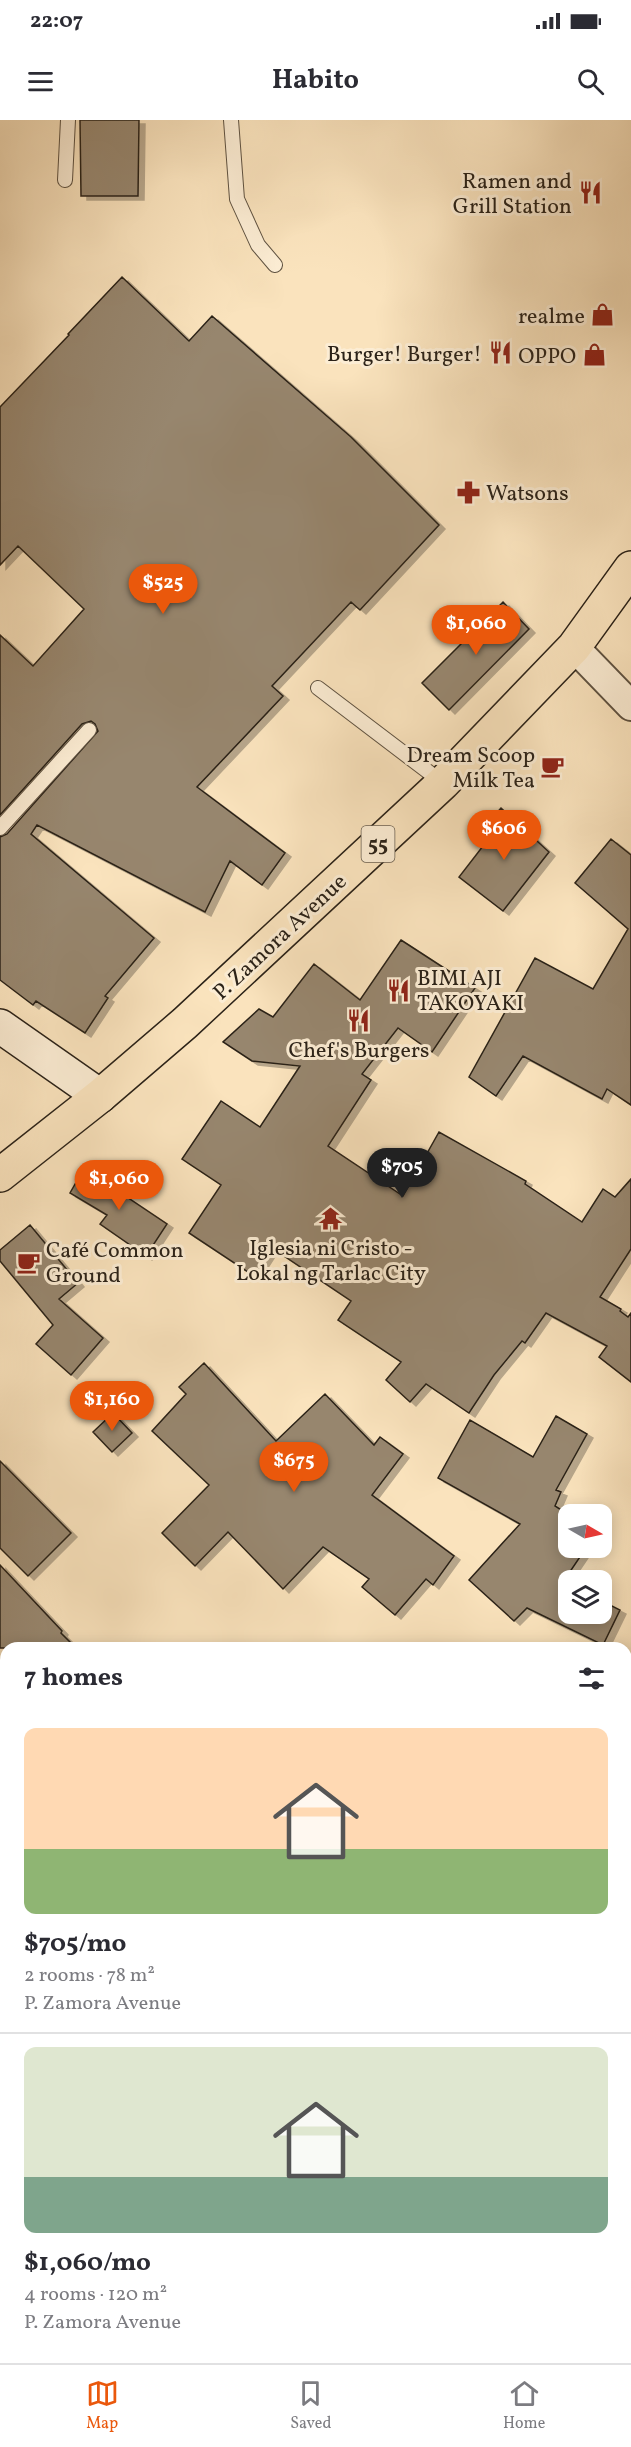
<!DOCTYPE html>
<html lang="en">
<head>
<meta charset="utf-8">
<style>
  :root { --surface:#fff; --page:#f2f2f3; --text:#2b2b33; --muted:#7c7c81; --line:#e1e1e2; --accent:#ea580c }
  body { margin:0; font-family:Vollkorn,serif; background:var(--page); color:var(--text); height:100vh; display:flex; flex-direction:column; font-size:22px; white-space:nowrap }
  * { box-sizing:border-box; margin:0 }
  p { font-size:20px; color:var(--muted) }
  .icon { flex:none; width:33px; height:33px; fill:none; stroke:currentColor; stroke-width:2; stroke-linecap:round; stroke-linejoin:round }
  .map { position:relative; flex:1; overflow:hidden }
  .drawer { position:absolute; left:0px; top:1522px; width:632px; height:722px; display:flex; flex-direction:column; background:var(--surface); border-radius:18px 18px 0 0; box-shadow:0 3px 15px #0003 }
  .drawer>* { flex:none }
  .needle { width:39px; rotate:99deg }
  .buttons { position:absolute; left:558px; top:1384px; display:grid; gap:12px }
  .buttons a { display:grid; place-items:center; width:54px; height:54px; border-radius:12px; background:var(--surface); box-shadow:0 3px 15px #0003; font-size:30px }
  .price { position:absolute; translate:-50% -51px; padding:0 14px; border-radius:21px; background:var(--accent); color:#fff; font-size:20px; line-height:39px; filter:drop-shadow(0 2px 3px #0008) }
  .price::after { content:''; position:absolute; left:50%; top:36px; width:18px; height:14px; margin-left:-9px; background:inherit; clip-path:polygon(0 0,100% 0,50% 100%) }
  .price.active { background:#222; color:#fff }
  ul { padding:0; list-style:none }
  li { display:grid; align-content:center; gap:12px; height:318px; padding:0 24px }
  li+li { border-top:2px solid var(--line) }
  li span { display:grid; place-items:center; height:186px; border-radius:12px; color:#555 }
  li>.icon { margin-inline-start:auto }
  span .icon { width:108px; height:108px; fill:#fffc; stroke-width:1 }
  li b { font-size:26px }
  h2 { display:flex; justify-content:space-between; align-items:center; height:72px; padding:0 24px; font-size:26px }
  .status { display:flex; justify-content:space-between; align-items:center; height:42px; padding:0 30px; background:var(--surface); direction:ltr }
  .status svg { height:16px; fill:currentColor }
  header { display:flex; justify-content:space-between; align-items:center; height:78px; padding:0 24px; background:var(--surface); font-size:27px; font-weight:700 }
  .tabs { display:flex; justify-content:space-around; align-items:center; height:84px; border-top:2px solid var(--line); background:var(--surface); font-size:16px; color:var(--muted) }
  .tabs a { display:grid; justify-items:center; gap:3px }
  .tabs .active { color:var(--accent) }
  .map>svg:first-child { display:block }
  .building { fill:#97866e; stroke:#2b2218; stroke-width:1.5; filter:url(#shadow) }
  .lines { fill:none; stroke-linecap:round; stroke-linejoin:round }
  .lane-casing { stroke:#5f5241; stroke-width:16 }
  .street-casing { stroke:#5f5241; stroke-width:32 }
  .secondary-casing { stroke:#2b2218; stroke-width:36 }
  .highway-casing { stroke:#2b2218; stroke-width:36 }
  .lane { stroke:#fcedd4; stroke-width:14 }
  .street { stroke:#fcedd4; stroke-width:28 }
  .secondary { stroke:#fcedd4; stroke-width:33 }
  .highway { stroke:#fae3bd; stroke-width:33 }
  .labels { text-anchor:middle; stroke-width:6; stroke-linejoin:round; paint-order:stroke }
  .shield { fill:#fcedd4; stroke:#6a5f50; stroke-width:1.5 }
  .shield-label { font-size:21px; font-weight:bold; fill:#2b2218 }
  .poi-label { font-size:22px; fill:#2b2218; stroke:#fcedd4; text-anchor:end }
  .street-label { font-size:22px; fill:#2b2218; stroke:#fcedd4 }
</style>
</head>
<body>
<div class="status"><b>22:07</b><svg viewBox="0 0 49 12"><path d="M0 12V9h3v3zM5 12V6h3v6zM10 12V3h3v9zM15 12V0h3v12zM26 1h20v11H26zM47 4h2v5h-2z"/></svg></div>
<header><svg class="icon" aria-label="menu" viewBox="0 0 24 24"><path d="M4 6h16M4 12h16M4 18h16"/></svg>Habito<svg class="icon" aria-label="search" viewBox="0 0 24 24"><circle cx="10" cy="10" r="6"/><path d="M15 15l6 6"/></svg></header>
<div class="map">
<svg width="631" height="2243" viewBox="0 0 631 2243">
  <defs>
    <filter id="shadow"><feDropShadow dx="6" dy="4" stdDeviation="0" flood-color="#0004"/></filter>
  </defs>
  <rect width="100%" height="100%" fill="#fae3bd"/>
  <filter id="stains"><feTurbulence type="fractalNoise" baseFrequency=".00333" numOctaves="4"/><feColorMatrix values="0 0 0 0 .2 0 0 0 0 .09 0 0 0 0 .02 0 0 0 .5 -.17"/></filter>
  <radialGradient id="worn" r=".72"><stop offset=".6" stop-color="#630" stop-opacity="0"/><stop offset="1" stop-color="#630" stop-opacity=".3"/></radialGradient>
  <!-- building -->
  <path class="building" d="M80,0H139L138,76H81Z
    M122,157L189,221L212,196L351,317L439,405L360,490L351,482L272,566L283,576L197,667L285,733L262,765L230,741L205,792L37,705L31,714L154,818L105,876L108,878L85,913L36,881L33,885L0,860V717L7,714L98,611L95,604L91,601L82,604L0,695V515L33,546L84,489L18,426L0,445V287L69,215L68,214Z
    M503,482L529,509L449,590L422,563Z
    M501,688L549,732L503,791L459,757L490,717L482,709Z
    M611,719L631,735V985L607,969L602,979L523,936L496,976L469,957L535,838L593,869L628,809L575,763Z
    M401,820L475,868L432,932L398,908L362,954L371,960L328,1026L403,1076L439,1012L526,1061L525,1064L582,1102L603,1069L615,1077L631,1059V1129L600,1177L621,1189L620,1191L628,1197L631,1193V1262L599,1237L607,1226L546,1193L525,1223L522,1221L494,1255L469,1293L426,1264L410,1282L386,1260L401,1242L338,1200L351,1181L272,1128L254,1156L189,1113L221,1065L182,1039L221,981L260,1007L300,946L252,941L223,922L259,889L273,897L314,844L360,880Z
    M86,1045L116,1061L112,1067L167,1104L146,1136L100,1104L107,1095L70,1073Z
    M30,1105L78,1163L59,1179L103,1218L71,1255L36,1224L53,1205L0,1141V1130Z
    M204,1243L276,1321L325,1274L374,1325L380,1317L403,1334L372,1375L454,1436L433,1465L426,1459L395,1495L362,1467L369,1459L323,1427L283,1469L228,1412L195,1446L162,1413L209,1365L152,1311L186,1274L179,1267Z
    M113,1293L132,1313L112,1332L93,1312Z
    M556,1296L587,1314L556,1370L561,1372L555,1386L569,1395L568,1428H586L563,1462L568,1465V1494H602V1481L620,1490L603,1525L527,1488L514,1501L469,1460L520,1404L438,1358L470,1300L533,1337Z
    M0,1341L71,1413L28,1456L0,1428Z
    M0,1445L62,1511L61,1513L76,1528H0Z"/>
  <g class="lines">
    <defs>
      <path id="lane" d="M231,0L237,79L258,125L275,145
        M65,60L68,0
        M318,568L443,663
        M0,708L89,610
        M326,2238L331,2243"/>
      <path id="street" d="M574,527L631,586
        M626,1658L631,1652
        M0,1847L6,1851
        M626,1896L631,1904
        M93,2243L97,2238"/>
      <path id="secondary" d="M0,906L100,976"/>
      <path id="highway" d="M0,1055L100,976L185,903L443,663L574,527L631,448"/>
    </defs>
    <!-- lane casing -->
    <use href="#lane" class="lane-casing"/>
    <!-- street casing -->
    <use href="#street" class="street-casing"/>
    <!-- secondary casing -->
    <use href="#secondary" class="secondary-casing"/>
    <!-- highway casing -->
    <use href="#highway" class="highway-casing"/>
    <!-- lane -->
    <use href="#lane" class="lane"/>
    <!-- street -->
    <use href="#street" class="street"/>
    <!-- secondary -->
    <use href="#secondary" class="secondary"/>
    <!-- highway -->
    <use href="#highway" class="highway"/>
  </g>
  <!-- icons -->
  <defs>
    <symbol id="restaurant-bare" viewBox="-9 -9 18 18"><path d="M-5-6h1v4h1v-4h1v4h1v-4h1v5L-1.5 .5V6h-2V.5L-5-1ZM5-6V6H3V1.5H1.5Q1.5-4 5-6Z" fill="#8f2418" stroke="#fcedd4" stroke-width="2.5" paint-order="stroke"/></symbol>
    <symbol id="shop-bare" viewBox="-9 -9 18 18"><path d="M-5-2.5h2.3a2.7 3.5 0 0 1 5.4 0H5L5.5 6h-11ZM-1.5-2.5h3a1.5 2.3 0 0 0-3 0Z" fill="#8f2418" stroke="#fcedd4" stroke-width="2.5" paint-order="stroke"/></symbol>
    <symbol id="pharmacy-bare" viewBox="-9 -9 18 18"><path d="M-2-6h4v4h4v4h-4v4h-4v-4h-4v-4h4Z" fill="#8f2418" stroke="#fcedd4" stroke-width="2.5" paint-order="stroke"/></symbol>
    <symbol id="cafe-bare" viewBox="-9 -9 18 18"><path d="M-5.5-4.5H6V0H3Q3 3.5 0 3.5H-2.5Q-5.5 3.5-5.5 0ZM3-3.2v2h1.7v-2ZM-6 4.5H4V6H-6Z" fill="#8f2418" stroke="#fcedd4" stroke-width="2.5" paint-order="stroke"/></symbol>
    <symbol id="temple-bare" viewBox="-9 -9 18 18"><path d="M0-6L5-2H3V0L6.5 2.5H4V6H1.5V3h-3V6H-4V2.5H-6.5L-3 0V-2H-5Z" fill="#8f2418" stroke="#fcedd4" stroke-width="2.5" paint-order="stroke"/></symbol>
  </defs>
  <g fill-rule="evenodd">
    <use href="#restaurant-bare" x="574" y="56" width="33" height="33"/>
    <use href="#shop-bare" x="586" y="178" width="33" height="33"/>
    <use href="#restaurant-bare" x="484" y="216" width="33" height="33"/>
    <use href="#shop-bare" x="578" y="218" width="33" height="33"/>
    <use href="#pharmacy-bare" x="452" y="356" width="33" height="33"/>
    <use href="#cafe-bare" x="536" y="630" width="33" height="33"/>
    <use href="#restaurant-bare" x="382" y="854" width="33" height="33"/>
    <use href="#restaurant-bare" x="342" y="884" width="33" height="33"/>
    <use href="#temple-bare" x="314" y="1082" width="33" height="33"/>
    <use href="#cafe-bare" x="12" y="1126" width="33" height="33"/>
  </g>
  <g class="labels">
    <!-- shield labels -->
    <rect class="shield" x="361.5" y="706" width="33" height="36" rx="4.5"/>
    <g class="shield-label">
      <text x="378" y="731">55</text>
    </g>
    <!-- poi labels -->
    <g class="poi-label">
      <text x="572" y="68">Ramen and<tspan x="572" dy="25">Grill Station</tspan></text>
      <text x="585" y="203">realme</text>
      <text x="482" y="241">Burger! Burger!</text>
      <text x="576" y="243">OPPO</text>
      <text x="486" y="380" text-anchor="start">Watsons</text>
      <text x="535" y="642">Dream Scoop<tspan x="535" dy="25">Milk Tea</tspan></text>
      <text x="417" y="865" text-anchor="start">BIMI AJI<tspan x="417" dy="25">TAKOYAKI</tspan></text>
      <text x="359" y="937" text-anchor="middle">Chef's Burgers</text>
      <text x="331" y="1135" text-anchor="middle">Iglesia ni Cristo -<tspan x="331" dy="25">Lokal ng Tarlac City</tspan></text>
      <text x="46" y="1137" text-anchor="start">Café Common<tspan x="46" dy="25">Ground</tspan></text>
    </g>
    <!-- street labels -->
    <g class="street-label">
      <text transform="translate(279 816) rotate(-43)" y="8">P. Zamora Avenue</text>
    </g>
  </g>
  <rect width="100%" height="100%" filter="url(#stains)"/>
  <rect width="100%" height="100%" fill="url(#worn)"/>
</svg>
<div class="buttons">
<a><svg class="needle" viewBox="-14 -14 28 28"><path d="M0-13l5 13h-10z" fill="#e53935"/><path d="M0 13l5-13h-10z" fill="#7c7c81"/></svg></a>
<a><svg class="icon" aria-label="layers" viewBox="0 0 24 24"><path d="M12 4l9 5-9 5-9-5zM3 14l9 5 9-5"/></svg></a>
</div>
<b class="price" style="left:163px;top:495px">$525</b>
<b class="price" style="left:476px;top:536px">$1,060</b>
<b class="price" style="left:504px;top:741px">$606</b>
<b class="price active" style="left:402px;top:1079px">$705</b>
<b class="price" style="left:119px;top:1091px">$1,060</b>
<b class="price" style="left:112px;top:1312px">$1,160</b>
<b class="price" style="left:294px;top:1373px">$675</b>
<section class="drawer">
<h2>7 homes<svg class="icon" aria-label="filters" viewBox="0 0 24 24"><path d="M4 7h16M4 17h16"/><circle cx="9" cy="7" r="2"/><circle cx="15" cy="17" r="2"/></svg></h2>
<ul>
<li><span style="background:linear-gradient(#ffd9b3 65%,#8fb573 0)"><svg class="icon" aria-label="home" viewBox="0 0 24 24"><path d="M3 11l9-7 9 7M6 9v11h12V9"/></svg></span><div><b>$705/mo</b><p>2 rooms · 78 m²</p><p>P. Zamora Avenue</p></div></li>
<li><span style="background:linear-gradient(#dfe7d0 70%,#7fa58c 0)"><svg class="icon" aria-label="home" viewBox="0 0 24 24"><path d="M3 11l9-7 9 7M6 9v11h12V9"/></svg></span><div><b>$1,060/mo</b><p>4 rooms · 120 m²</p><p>P. Zamora Avenue</p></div></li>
</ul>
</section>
</div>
<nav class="tabs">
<a class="active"><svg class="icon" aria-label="map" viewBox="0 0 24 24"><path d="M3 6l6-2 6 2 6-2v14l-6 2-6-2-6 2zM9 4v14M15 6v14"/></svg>Map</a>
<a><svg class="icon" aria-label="saved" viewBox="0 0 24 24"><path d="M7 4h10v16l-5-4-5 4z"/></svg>Saved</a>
<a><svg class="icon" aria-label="home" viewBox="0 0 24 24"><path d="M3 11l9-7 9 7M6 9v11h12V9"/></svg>Home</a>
</nav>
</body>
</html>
